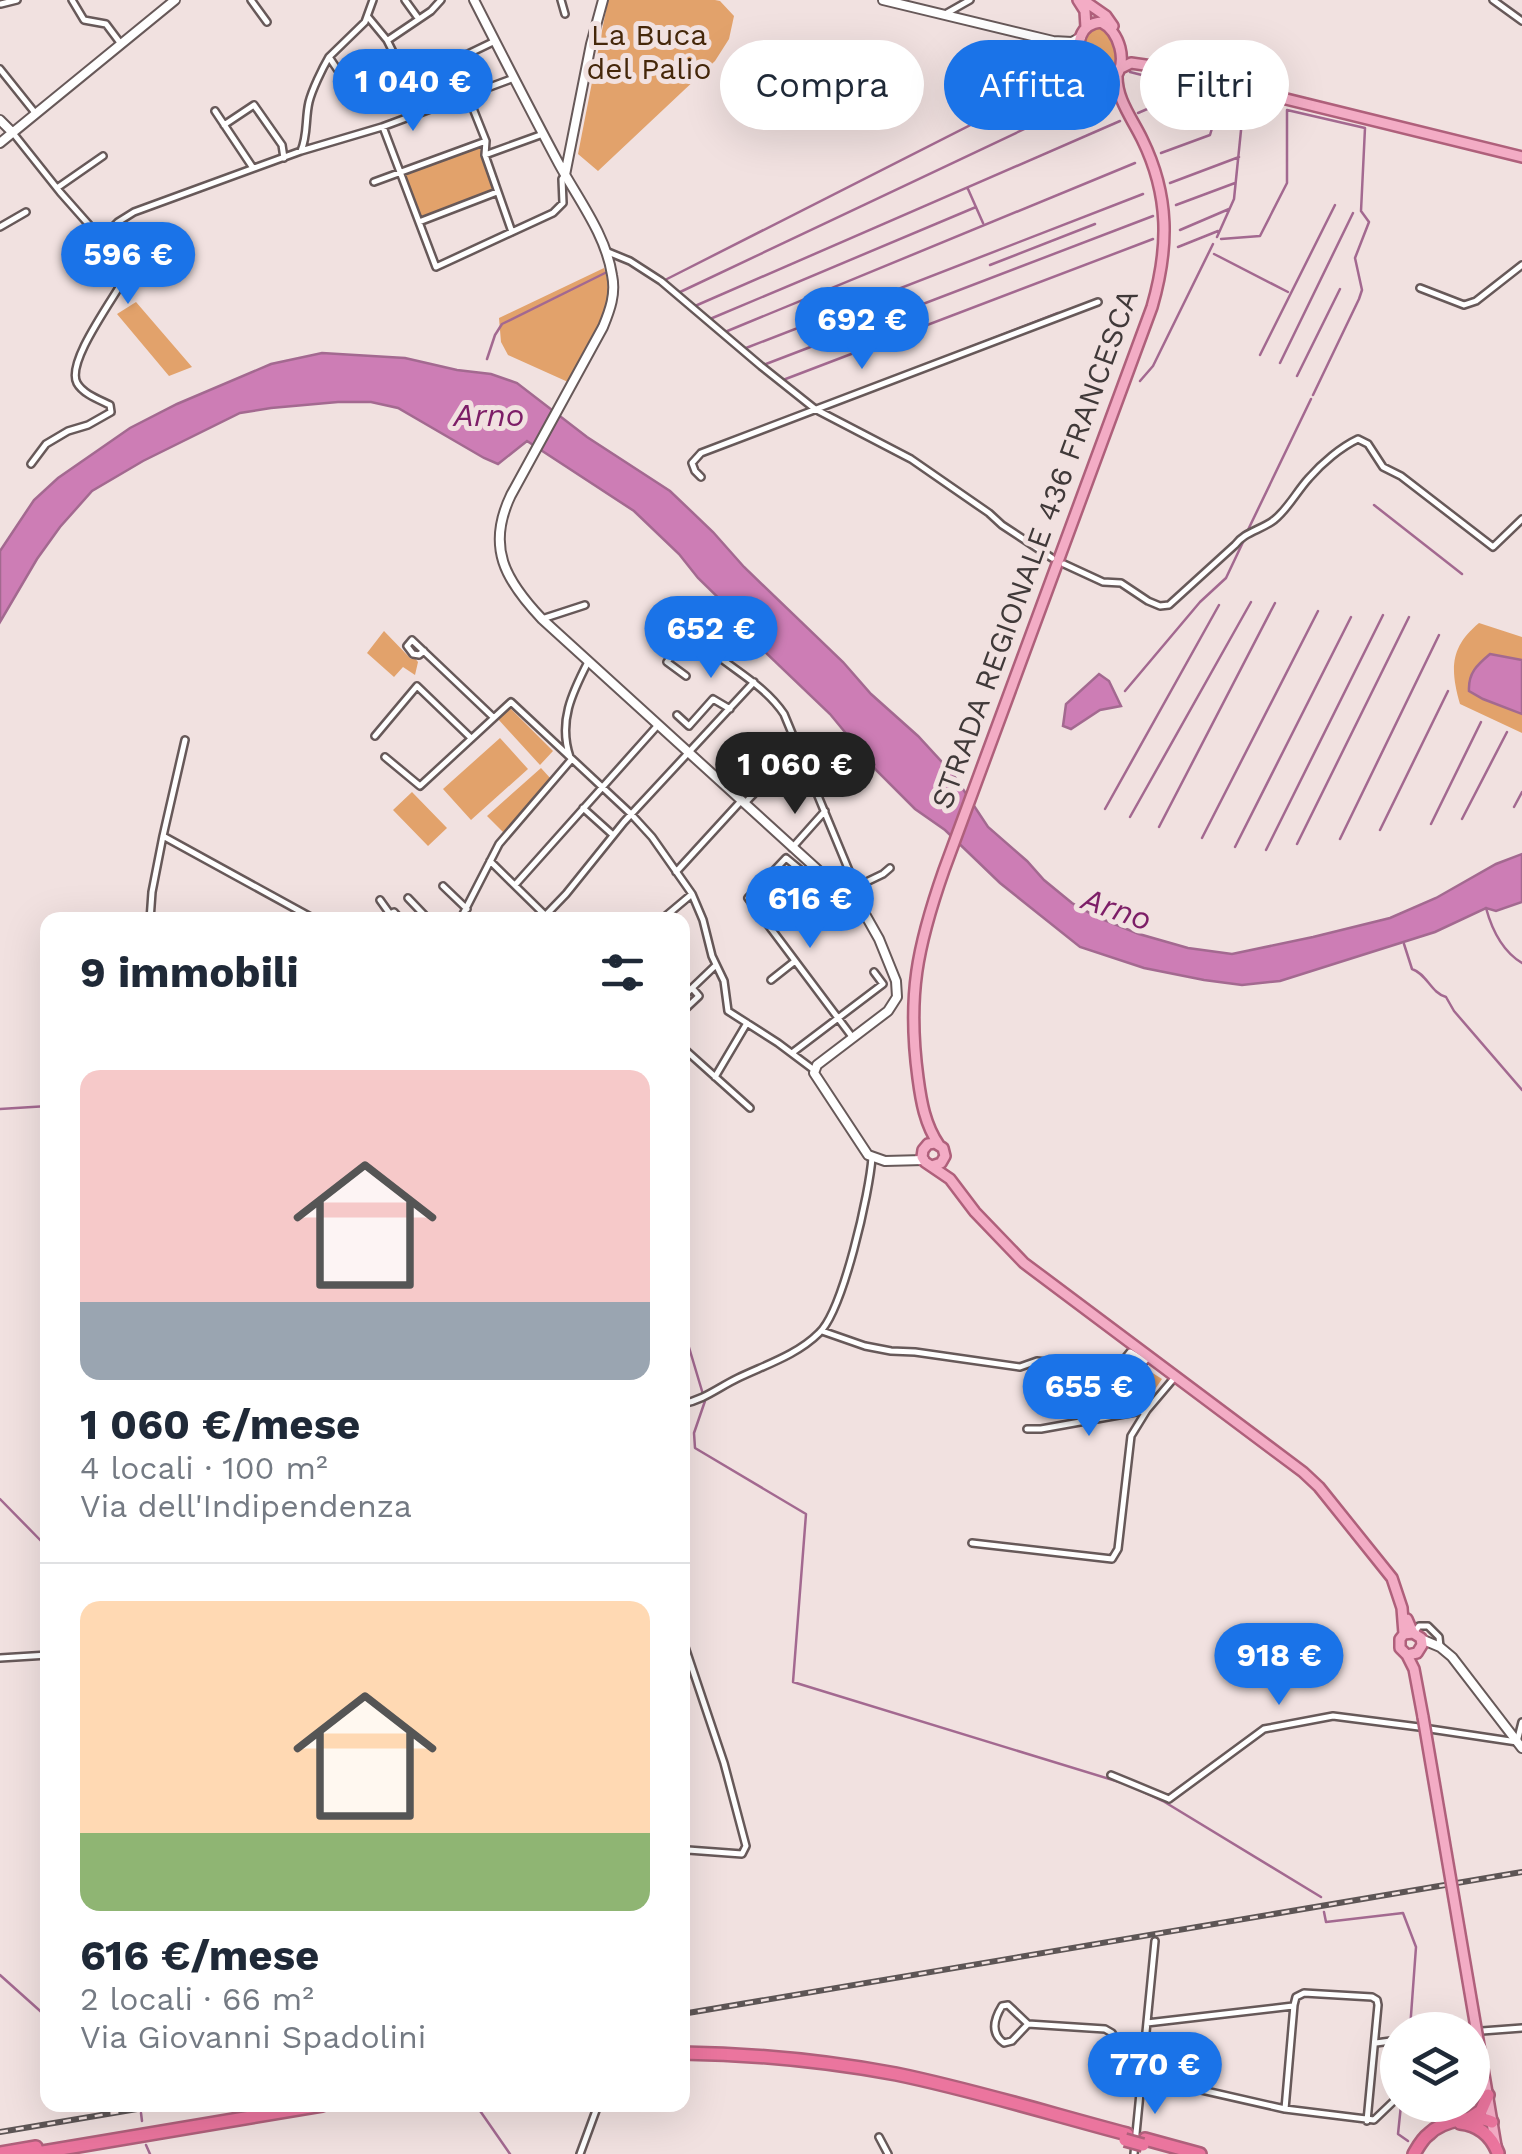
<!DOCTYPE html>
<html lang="it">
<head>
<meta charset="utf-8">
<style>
  :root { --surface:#fff; --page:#f6f6f7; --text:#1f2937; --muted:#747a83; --line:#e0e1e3; --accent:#1a73e8 }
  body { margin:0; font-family:"Work Sans",sans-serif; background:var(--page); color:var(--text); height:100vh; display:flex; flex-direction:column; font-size:38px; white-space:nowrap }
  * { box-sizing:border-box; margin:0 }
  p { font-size:32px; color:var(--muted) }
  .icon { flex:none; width:55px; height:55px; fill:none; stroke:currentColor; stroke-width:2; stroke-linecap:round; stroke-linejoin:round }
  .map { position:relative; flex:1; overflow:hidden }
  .details { position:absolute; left:40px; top:912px; width:650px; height:1200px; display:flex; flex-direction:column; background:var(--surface); border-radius:20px; box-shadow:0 10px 40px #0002 }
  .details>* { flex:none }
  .hud { position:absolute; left:720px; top:40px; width:650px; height:90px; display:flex; gap:20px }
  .buttons { position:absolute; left:1380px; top:2012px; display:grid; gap:20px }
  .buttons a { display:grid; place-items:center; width:110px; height:110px; border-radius:50%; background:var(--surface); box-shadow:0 10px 40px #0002; font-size:50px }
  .price { position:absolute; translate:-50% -85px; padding:0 22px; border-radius:35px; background:var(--accent); color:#fff; font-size:32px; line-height:65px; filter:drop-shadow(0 2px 5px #0008) }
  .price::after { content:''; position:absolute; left:50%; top:60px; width:30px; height:22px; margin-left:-15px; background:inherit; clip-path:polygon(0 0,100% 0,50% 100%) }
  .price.current { background:#222; color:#fff }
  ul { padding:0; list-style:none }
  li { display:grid; align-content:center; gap:20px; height:530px; padding:0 40px }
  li+li { border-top:2px solid var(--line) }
  li span { display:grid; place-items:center; height:310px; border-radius:20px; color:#555 }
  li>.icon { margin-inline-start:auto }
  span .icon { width:180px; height:180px; fill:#fffc; stroke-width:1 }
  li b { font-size:42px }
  h2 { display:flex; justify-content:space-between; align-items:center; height:120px; padding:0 40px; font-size:42px }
  .tag { padding:0 35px; border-radius:45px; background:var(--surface); box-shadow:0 10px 40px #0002; font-size:35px; line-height:90px }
  .tag.current { background:var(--accent); color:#fff }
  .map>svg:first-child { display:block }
  .green { fill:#e2a26b }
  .water { fill:#cd7db5; stroke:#a36990; stroke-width:2.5 }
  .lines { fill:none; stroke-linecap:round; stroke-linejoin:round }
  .stream { stroke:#a36990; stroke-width:2.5 }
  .street-casing { stroke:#675959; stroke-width:10 }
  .secondary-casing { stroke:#675959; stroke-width:12 }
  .primary-casing { stroke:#af607b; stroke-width:14 }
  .highway-casing { stroke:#af607b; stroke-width:16 }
  .street { stroke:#fff; stroke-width:5 }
  .secondary { stroke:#fff; stroke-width:8 }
  .primary { stroke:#f3acc5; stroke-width:9 }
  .highway { stroke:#eb759e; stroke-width:11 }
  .rail-casing { stroke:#5d5555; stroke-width:6 }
  .rail { stroke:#f1e1e0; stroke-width:2.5; stroke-dasharray:8; stroke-linecap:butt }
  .primary-bridge-casing { stroke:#af607b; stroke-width:14; stroke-linecap:butt }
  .highway-bridge-casing { stroke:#af607b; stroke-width:16; stroke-linecap:butt }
  .primary-bridge { stroke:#f3acc5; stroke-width:9 }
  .highway-bridge { stroke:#eb759e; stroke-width:11 }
  .labels { text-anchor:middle; stroke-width:10; stroke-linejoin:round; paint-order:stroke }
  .park-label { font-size:30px; fill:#45270a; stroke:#f1e1e0 }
  .street-label { font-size:30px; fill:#403939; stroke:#f1e1e0 }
  .water-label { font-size:32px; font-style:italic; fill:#7d1e67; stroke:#f1e1e0 }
</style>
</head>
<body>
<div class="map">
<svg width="1522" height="2154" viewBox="0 0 1522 2154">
  <rect width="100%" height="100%" fill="#f1e1e0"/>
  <!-- green -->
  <path class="green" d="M608,0H715L720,1L734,16L729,39L715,61L598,171L578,154Z
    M1101,25C1118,44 1121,52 1112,77L1104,81L1094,78C1085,61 1079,48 1088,29Z
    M478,144L497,192L419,222L400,172Z
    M604,268C619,309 587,348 568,382L508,355L501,342L499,318Z
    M136,302L192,367L169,376L117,314Z
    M1479,623L1522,637V733L1460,704C1450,669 1450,647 1479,623Z
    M384,631L411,659L414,657L418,662L415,675L403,667L394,677L367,653Z
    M510,708L553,751L540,765L498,719Z
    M500,738L528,769L471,820L443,789Z
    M541,768L551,779L504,833L487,816Z
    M412,792L447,828L428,846L393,810Z
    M1129,1358L1162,1379L1143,1407L1104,1414L1102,1398Z"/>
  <!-- water -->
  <path class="water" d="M322,353L405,358L457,370L491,374L517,383L587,437L670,491L713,532L744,567L843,662L871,694L918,736L953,774L988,827L1027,861L1044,880L1072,903L1097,917L1139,934L1188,948L1232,954L1313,937L1390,918L1436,898L1496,864L1522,854V902L1496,911L1486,908L1435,932L1280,981L1242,985L1204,980L1144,968L1080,947L1000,883L945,830L915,809L877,771L830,714L765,652L732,611L698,578L679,554L634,511L527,441L498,464L484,458L398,408L371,402H338L271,408L240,413L143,461L92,491L60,527L37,559L0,622V551L34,500L58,478L130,428L177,404L271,364Z
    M1490,654L1522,660V714L1483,699L1469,691C1468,673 1477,665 1490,654Z
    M1099,674L1109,681L1121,706L1100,710L1071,729L1063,726L1066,704Z"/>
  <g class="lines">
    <!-- stream -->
    <path class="stream" d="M1130,72L1244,101L1234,199L1217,237
      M1138,113L1196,88
      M1161,153L1210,135L1222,95
      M1170,183L1239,157
      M968,189L983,223
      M1176,205L1235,183
      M1180,230L1229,209
      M1221,239L1260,236L1287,183V110L1365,128L1361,211L1369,222L1355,258L1362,290L1359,299L1313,395
      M1178,247L1218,231
      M1214,254L1288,292
      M990,265L1095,224
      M665,280L1073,73
      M678,293L1092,97
      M695,306L1120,121
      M710,319L976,207
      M725,332L1135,163
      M746,348L1143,194
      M1260,355L1335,205
      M487,359L495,335L502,324L605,273
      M1280,363L1353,213
      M766,364L1153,216
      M1297,376L1340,289
      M783,380L1153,239
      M1140,381L1153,366L1213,244
      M850,394L1058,313
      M1374,505L1462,574
      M1247,532L1311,399
      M1125,691L1200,602L1226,578L1244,540
      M1514,807L1522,792
      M1105,809L1219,605
      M1130,817L1251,602
      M1462,819L1507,732
      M1431,824L1481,722
      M1159,827L1275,603
      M1380,830L1448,691
      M1202,838L1318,611
      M1340,839L1439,635
      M1297,844L1409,617
      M1235,847L1351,617
      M1266,850L1383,615
      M1486,908C1492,930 1502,951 1522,963
      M1404,944L1412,969C1427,974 1431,993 1446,997L1454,1011L1522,1090
      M0,1109L48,1106
      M682,1324L705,1401L694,1433L695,1448L806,1514L793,1682L1129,1785L1163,1801L1321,1897
      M0,1499L48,1548
      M1324,1912L1326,1922L1403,1913L1416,1947L1410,2029
      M0,1975L48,2018
      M476,2105L510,2154
      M1401,2105L1398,2134L1408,2141
      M141,2113L142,2121
      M146,2145L150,2154"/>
    <defs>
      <path id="street" d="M72,0L84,20L106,24L121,44
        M251,0L267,22
        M405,0L418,18
        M561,0L565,14
        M1493,0L1522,21
        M1,4L17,0
        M947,13L970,0
        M368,17L387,40L408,82
        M388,40L431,11L441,0
        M329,57L356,97L414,80L495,41
        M0,69L36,114
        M468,96L486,141L485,155L512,232
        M215,111L253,168
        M224,125L254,105L282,145L284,158
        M383,127L436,267L553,213L563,203L562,179L565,175
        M13,133L60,192L129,270C119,292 65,361 77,383C83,394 100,400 110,405L111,412L88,425L68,431L46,444L31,464
        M301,151C308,135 305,119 309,102C312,90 322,69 329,57L365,22L373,0
        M485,155L543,134
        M374,182L486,141
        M57,188L103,156
        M419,222L497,192
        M0,227L26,212
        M102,238L118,222L134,212L301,151L382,127L514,78
        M608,252L630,261L661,281L761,366L815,409L911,459L989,513L1002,525L1052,558
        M1420,288L1464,305L1476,301L1522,265
        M701,477L695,471L692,463L701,453L1098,302
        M1064,564L1103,582L1121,583L1148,601L1160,606L1169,605L1235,545C1244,532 1261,530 1274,520C1288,509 1297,491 1309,478C1322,463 1341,447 1358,439L1368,444L1383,467L1401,476L1493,547L1522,519
        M542,619L585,605
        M424,651L419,655L413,654L407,646L412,640L493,717
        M686,676L667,662L691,630C716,663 760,678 784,714L862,902L863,910
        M677,715L689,726L713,699L730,709
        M375,736L417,686L471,738
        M385,757L420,786L511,702L631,814L652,837L692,894L703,920L712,956L724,981L728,1011L778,1043L814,1070
        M570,757C558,722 572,693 588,662
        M735,794L792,735
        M744,804L771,776L762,766
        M583,808L613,835
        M163,836L316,920
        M792,848L825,811
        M490,861L550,920
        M676,872L741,801
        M803,872L786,858L748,898L853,1038
        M515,885L658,725
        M443,886L467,909
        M856,887L883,874L890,868
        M408,898L429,920
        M380,900L390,914L394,912L401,920
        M150,920L152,892L163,836L185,740
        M460,920L499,844L571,760
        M541,920L566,894L624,822L754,682
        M661,920L692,894
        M771,929L789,915L776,900
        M771,980L795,961
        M682,998L692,988
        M682,1012L699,996L692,988L716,965
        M682,1047L750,1108
        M792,1053L883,984L874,972
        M715,1077L747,1023
        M822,1331L865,1346L891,1351L915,1352L1020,1367L1037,1361L1070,1364L1090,1361L1114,1372L1130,1352L1145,1361L1147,1358
        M682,1404C704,1400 719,1387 738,1378C765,1365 797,1355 819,1333C843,1311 870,1191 872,1157
        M1027,1429H1041L1147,1410
        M972,1543L1112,1559L1118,1549L1131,1436L1147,1410L1175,1377
        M1417,1635L1416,1630L1419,1626H1428L1439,1637L1440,1647
        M682,1638L724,1763L746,1846L742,1854L688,1850L682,1853
        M0,1658L48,1655
        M1430,1729L1517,1742L1522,1722
        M1111,1775L1169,1799
        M1169,1799L1264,1729L1333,1716L1419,1727
        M1147,2023L1293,2006
        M1028,2024L1012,2041L1004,2043C990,2033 994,2019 1002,2006L1008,2005L1028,2024L1105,2029L1112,2033L1135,2073L1140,2076L1285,2109L1374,2120L1398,2097
        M1482,2031L1522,2028
        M1376,2043L1398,2040
        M1285,2109L1294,2005L1296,1997L1304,1993L1372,1997L1377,2000L1378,2005L1367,2121
        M879,2137L888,2154
        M580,2154L598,2105
        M1134,2154L1155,1941"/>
      <path id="secondary" d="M474,0C502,55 530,110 559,164C578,199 606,235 612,275C616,294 610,310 603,327L511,495C486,547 505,580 542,619L852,901L866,916L879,939L896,981L897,997L888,1011L817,1065L814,1073L868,1155L885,1161L924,1160
        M883,0L1053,41L1072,42L1081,37
        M1057,43L1075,54L1081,62
        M0,120L13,133
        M0,143L175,0
        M565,175L591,44L603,0
        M1421,1639L1440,1647L1452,1657L1522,1748"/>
      <path id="primary" d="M1078,0L1085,11L1086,28
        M1083,0L1106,16L1113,26
        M1101,22C1119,31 1129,62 1114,79C1090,106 1056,26 1101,22Z
        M1119,69L1131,63L1152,66L1522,157
        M939,1145C925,1125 921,1101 918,1078C907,996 917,947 944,870L1152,307C1169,248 1170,196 1142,139C1132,118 1116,99 1117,74
        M932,1166L941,1163L945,1156L943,1148L935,1143L928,1144L923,1150L922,1157L925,1162L950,1179L975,1212L1024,1263L1303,1472L1319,1487L1392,1578L1402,1608L1404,1634
        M1407,1619L1413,1633L1421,1638L1422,1645L1417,1653L1407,1655L1400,1648V1639L1404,1634L1413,1633
        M1407,1655L1414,1669L1423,1717
        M1482,2063L1496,2146"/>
      <path id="highway" d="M682,2053C754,2054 826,2061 896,2074C974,2090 1051,2114 1127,2134
        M1470,2118L1481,2111L1488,2095
        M1460,2123C1479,2125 1491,2135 1498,2153
        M1145,2139L1200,2154
        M0,2153L36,2147
        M31,2154L322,2105
        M1414,2154C1418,2147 1422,2139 1429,2134C1443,2120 1475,2114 1492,2122"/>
    </defs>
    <!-- street casing -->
    <use href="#street" class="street-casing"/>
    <!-- secondary casing -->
    <use href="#secondary" class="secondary-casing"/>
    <!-- primary casing -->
    <use href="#primary" class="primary-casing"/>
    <!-- highway casing -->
    <use href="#highway" class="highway-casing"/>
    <!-- street -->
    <use href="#street" class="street"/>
    <!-- secondary -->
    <use href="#secondary" class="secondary"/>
    <!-- primary -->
    <use href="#primary" class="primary"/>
    <!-- highway -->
    <use href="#highway" class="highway"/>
    <defs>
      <path id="rail" d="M682,2014L1522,1872
        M0,2132L161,2105"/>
    </defs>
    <!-- rail casing -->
    <use href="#rail" class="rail-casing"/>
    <!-- rail -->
    <use href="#rail" class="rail"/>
    <defs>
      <path id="primary-bridge" d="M1423,1717L1482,2063"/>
      <path id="highway-bridge" d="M1125,2140L1143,2145"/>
    </defs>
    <!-- primary-bridge casing -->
    <use href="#primary-bridge" class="primary-bridge-casing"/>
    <!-- highway-bridge casing -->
    <use href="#highway-bridge" class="highway-bridge-casing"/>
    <!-- primary-bridge -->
    <use href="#primary-bridge" class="primary-bridge"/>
    <!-- highway-bridge -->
    <use href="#highway-bridge" class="highway-bridge"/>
  </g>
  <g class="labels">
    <!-- park labels -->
    <g class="park-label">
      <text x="649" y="45">La Buca<tspan x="649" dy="34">del Palio</tspan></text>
    </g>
    <!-- street labels -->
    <g class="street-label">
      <text transform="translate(1035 549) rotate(-70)" y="10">STRADA REGIONALE 436 FRANCESCA</text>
    </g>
    <!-- water labels -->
    <g class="water-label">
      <text x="489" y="426">Arno</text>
      <text transform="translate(1117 909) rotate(19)" y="11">Arno</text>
    </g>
  </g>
</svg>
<div class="buttons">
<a><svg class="icon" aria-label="layers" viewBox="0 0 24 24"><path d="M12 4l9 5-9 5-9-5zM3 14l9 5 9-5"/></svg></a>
</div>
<b class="price" style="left:413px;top:134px">1 040 €</b>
<b class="price" style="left:128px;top:307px">596 €</b>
<b class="price" style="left:862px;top:372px">692 €</b>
<b class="price" style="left:711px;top:681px">652 €</b>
<b class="price current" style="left:795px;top:817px">1 060 €</b>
<b class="price" style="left:810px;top:951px">616 €</b>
<b class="price" style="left:1089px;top:1439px">655 €</b>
<b class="price" style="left:1279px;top:1708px">918 €</b>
<b class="price" style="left:1155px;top:2117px">770 €</b>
<div class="hud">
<a class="tag">Compra</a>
<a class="tag current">Affitta</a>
<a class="tag">Filtri</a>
</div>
<section class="details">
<h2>9 immobili<svg class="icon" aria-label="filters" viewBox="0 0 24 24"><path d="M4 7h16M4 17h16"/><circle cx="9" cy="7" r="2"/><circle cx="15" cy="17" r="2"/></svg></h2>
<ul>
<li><span style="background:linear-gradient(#f6c9c9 75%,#9aa5b1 0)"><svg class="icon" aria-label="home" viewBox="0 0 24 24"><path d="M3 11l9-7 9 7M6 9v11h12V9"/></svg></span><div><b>1 060 €/mese</b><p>4 locali · 100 m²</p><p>Via dell'Indipendenza</p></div></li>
<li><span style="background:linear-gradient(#ffd9b3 75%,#8fb573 0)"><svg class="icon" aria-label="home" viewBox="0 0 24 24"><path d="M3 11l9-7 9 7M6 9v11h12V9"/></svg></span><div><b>616 €/mese</b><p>2 locali · 66 m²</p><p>Via Giovanni Spadolini</p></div></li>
</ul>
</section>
</div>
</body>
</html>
